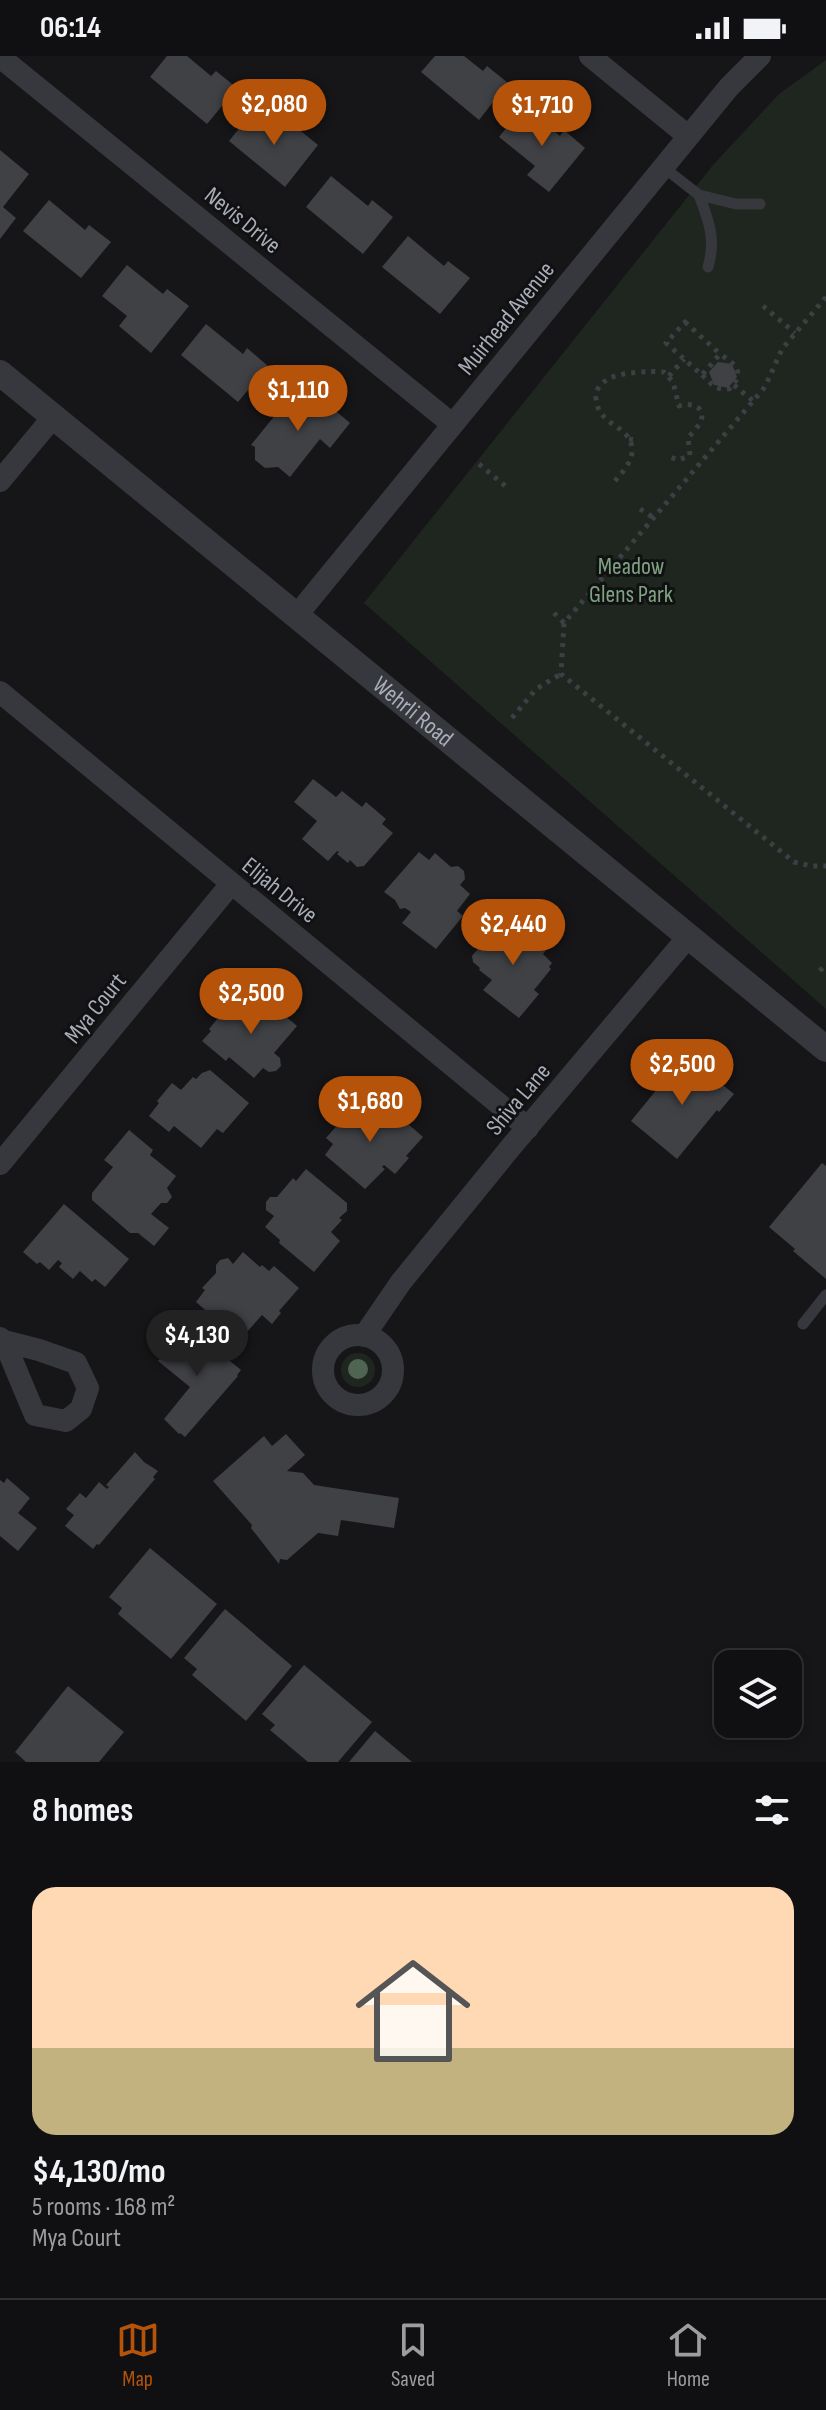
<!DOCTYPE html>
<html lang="en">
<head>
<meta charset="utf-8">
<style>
  :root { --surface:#101012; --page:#19191b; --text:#f1f3f6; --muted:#9c9d9f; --line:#303032; --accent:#b45309 }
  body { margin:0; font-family:"Sofia Sans Condensed",sans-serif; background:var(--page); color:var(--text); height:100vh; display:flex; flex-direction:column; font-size:30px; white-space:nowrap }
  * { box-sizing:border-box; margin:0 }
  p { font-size:26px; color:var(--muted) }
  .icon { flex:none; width:44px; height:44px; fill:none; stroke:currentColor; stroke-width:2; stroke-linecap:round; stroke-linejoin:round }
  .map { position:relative; height:1706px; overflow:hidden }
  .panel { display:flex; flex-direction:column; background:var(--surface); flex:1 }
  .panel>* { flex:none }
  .buttons { position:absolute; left:714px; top:1594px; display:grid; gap:16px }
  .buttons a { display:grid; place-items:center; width:88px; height:88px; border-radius:16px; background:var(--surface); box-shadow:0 4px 12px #0003,0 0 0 2px var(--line); font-size:40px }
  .price { position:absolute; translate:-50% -68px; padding:0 18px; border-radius:28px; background:var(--accent); color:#fff; font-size:26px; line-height:52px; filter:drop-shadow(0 2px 4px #0008) }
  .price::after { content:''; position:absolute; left:50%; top:48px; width:24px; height:18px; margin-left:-12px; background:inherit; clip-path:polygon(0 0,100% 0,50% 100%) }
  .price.on { background:#222; color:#fff }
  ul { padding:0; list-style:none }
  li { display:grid; align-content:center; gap:16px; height:424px; padding:0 32px }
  li span { display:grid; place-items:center; height:248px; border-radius:24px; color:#555 }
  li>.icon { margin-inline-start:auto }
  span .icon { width:144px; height:144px; fill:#fffc; stroke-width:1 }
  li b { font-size:34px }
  h2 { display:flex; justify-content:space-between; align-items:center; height:96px; padding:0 32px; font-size:34px }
  .status { display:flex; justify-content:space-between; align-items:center; height:56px; padding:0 40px; background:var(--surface); direction:ltr }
  .status svg { height:22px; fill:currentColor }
  .tab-bar { display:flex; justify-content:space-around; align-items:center; height:112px; border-top:2px solid var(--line); background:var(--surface); font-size:22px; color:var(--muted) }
  .tab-bar a { display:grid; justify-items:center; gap:4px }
  .tab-bar .on { color:var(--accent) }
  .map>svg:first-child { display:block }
  .green { fill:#1e261f }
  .building { fill:#404145 }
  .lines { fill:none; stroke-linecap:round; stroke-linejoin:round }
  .path { stroke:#3d3f44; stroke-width:5; stroke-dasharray:4 6; stroke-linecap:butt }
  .service { stroke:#37383d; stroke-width:11 }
  .minor { stroke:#37383d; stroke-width:22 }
  .tertiary { stroke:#37383d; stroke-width:26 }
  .tree { fill:#506452 }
  .labels { text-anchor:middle; stroke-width:6; stroke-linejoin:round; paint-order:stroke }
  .street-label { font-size:24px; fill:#a8adb8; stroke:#111113 }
  .park-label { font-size:24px; fill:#7fa381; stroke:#111113 }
</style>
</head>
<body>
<div class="status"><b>06:14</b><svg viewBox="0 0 49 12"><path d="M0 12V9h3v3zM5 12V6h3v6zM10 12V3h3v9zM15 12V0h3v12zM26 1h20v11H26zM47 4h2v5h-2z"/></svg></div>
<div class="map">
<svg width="826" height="1706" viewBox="0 0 826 1706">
  <rect width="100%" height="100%" fill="#161618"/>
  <!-- green -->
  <path class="green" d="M826,4V953L364,547L713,109L779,38Z
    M341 1314a17 17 0 1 1 34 0a17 17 0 1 1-34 0Z"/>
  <!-- building -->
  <path class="building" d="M167,0H187L211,20L216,15L237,32L207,68L150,21Z
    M435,0H464L483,15L487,10L508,27L479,64L421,16Z
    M524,50L560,80L564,74L585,92L549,136L527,119L535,110L499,81Z
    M254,54L278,74L286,63L318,89L285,131L229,85Z
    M0,94L29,118L3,151L16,162L0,183Z
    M331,120L368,150L372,144L393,161L363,198L306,151Z
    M49,144L85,174L89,169L111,186L81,222L23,175Z
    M408,180L444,210L448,205L470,222L440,258L382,211Z
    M127,209L163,238L167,233L189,250L151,297L119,270L127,260L102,240Z
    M206,268L243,298L247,292L268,310L238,346L181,299Z
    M718,306L732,308L737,321L728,332L714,329L709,316Z
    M311,334L350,367L330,392L320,383L290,421L278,411L265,412L255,404V391L251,389L293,337L302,345Z
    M313,723L336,741L342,735L362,751L366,746L386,763L382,768L393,777L364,810L357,811L350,804L348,807L337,798L339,796L337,795L328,805L302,783L317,765L294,746Z
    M419,796L429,804L435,797L451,811L458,810L464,815L465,823L460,829L470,838L457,855L463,860L436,893L402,867L411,856L405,852L400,853L395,844L384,836Z
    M502,864L511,872L514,869L531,883L533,880H541L547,884L548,892L543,898L552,907L549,911L551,913L534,934L539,938L519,962L483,934L492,924L479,914L480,912L473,906L472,900Z
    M257,936L297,970L274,997L280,1002L281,1010L276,1015L269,1016L263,1012L254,1022L229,1001L226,1005L202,985L211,975L209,973L227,951L235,958Z
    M685,999L734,1038L719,1056L717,1054L677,1103L631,1065Z
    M210,1014L249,1047L223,1077L217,1073L201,1092L174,1070L169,1076L149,1060L159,1047L157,1045L172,1027L181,1034L193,1021L196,1023L202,1017Z
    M367,1047L392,1068L399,1060L423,1081L406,1100L409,1102L395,1118L384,1109L382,1111L385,1113L365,1133L325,1099L333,1088L326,1082L340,1066V1059L345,1053L352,1052L358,1058Z
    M129,1074L153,1094L150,1099L176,1120L167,1132L172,1141L167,1147H161L151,1158L169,1172L154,1190L138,1177H130L92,1144V1137L113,1111L104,1104Z
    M822,1107L826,1110V1223L793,1195L795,1193L769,1171Z
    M306,1113L347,1147V1155L339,1162L342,1164L331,1176L340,1185L314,1216L279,1187L280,1184L265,1171L274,1160L266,1154V1146L270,1141H277L293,1122L296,1125Z
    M64,1148L129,1203L105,1231L95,1223L92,1226L80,1215L73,1223L59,1211L62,1207L58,1204L49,1214L40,1206L37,1208L23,1196Z
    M243,1196L260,1211L262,1209L269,1215L274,1210L299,1232L279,1255L281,1257L272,1268L262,1259L240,1284L196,1246L205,1234L202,1232L216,1217V1209L220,1204L228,1202L233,1208Z
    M187,1270L241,1314L237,1319L238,1320L185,1381L180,1377L179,1378L164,1363L190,1331L158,1305Z
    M286,1378L305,1399L287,1415L303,1417L314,1429L399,1442L394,1472L341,1464L338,1480L318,1477L287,1504L280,1503L279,1508L251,1472L252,1469L213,1425L264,1380L272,1390Z
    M135,1396L144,1406L158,1415L153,1421L155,1423L99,1489L97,1488L93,1493L65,1470L74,1459L66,1453L80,1437L86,1442L99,1426L107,1433L109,1431L106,1429Z
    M7,1422L30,1442L18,1457L37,1472L18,1495L0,1480V1424L4,1427Z
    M150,1492L217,1548L171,1603L118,1558L122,1552L109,1541Z
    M225,1553L292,1610L246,1665L192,1619L197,1613L184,1602Z
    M304,1609L372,1666L338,1706H308L270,1674L275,1669L262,1658Z
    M68,1630L124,1676L99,1706H26L15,1696Z
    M375,1675L412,1706H349Z"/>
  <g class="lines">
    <!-- path -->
    <path class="path" d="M826,241L782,293L765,331L564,567L561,618L794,806L811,810H826
      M763,250L795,277
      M685,266L720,298L702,319L666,287Z
      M702,319C712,328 714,334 729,333C746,316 736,309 720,298
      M669,320L684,303
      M734,329L753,345
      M629,383L639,384
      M479,408L509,433
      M615,425C623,415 633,406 632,392C629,368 599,371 596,343C595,334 600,328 608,323C617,317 652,314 664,316L673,326L679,350C690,346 706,350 701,365C698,371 692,377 688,382L690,399L679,404L670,401
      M640,453L654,462
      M597,505L609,515
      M554,557L564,567
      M512,662L536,633L561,618
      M820,915L826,907"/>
    <!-- service -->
    <path class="service" d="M663,111L699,139L736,148H760
      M699,139C709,165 716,184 708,211
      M803,1268L826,1239"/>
    <!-- minor -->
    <path class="minor" d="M590,0L688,80
      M0,1L452,368
      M0,425L54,360
      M297,559L729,31L760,0
      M0,636L528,1072
      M0,1108L231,828
      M323 1314a35 35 0 1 1 70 0a35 35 0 1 1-70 0Z
      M364,1280L401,1226L511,1091L688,881
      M0,1282L4,1285L39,1294L76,1307L88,1332L81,1353L66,1365L35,1359L4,1285"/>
    <!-- tertiary -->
    <path class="tertiary" id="s1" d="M0,317L826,993"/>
  </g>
  <!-- trees -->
  <circle class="tree" cx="358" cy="1313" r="10"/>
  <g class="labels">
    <!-- street labels -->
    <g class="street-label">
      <text transform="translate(243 164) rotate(39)" y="8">Nevis Drive</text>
      <text transform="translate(506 262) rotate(-51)" y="8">Muirhead Avenue</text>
      <text dy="8" stroke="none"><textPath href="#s1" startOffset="534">Wehrli Road</textPath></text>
      <text transform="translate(280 834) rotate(39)" y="8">Elijah Drive</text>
      <text transform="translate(95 952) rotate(-51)" y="8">Mya Court</text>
      <text transform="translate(518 1043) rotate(-50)" y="8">Shiva Lane</text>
    </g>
    <!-- park labels -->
    <g class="park-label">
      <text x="631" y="518">Meadow<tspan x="631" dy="28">Glens Park</tspan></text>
    </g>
  </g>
</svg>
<div class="buttons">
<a><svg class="icon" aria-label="layers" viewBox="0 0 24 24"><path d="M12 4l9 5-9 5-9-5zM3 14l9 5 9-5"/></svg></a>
</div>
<b class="price" style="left:274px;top:91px">$2,080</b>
<b class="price" style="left:542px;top:92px">$1,710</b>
<b class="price" style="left:298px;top:377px">$1,110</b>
<b class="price" style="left:513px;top:911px">$2,440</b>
<b class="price" style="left:251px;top:980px">$2,500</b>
<b class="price" style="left:682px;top:1051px">$2,500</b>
<b class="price" style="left:370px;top:1088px">$1,680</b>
<b class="price on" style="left:197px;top:1322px">$4,130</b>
</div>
<section class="panel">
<h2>8 homes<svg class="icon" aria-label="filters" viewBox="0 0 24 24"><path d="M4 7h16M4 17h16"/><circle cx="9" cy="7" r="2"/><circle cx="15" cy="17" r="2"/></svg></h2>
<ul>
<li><span style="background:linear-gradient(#ffd9b3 65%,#c2b280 0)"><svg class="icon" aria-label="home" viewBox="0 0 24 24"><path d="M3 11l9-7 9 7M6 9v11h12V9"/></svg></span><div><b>$4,130/mo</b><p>5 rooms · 168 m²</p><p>Mya Court</p></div></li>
</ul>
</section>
<nav class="tab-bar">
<a class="on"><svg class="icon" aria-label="map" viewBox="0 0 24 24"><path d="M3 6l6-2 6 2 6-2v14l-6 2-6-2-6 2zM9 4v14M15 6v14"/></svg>Map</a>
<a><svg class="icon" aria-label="saved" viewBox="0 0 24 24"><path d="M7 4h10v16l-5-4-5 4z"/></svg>Saved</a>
<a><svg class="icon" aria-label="home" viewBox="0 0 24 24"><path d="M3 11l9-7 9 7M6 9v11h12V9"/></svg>Home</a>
</nav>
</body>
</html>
